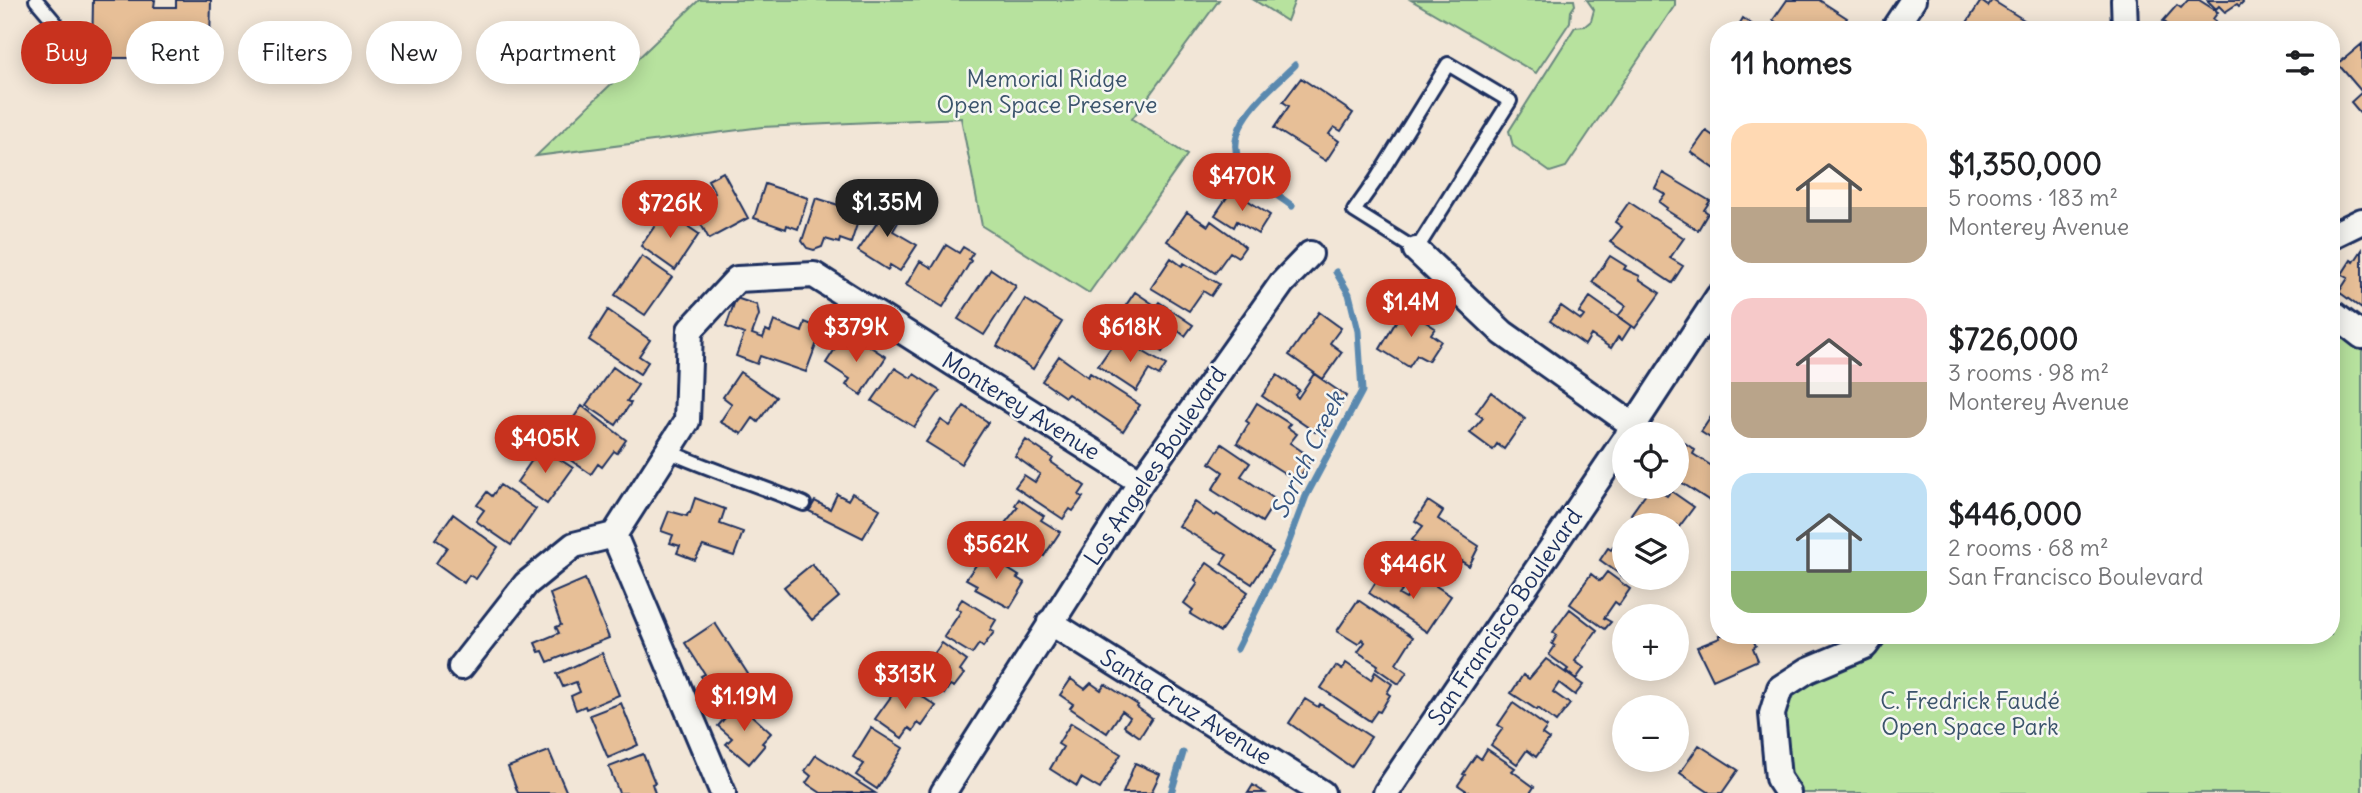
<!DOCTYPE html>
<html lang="en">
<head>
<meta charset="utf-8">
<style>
  :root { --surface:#fff; --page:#f2f2f2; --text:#202124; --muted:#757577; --accent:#c8321e }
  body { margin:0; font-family:Delius,sans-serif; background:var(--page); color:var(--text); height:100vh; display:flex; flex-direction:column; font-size:26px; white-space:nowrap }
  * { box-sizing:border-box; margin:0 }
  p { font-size:23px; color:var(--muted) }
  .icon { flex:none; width:38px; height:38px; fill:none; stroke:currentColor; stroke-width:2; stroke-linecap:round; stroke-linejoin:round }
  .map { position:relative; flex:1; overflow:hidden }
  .panel { position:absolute; left:1710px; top:21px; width:630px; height:623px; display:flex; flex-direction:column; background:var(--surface); border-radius:28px; box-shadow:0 4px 18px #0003 }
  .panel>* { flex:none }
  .banner { position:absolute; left:21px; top:21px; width:665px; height:63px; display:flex; gap:14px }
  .tools { position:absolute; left:1612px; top:422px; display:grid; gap:14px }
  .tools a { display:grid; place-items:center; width:77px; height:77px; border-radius:50%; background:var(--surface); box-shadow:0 4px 18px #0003; font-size:35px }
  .price { position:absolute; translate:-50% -60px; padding:0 16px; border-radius:24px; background:var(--accent); color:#fff; font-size:23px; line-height:46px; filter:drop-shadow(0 2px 4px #0008) }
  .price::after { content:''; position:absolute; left:50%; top:42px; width:21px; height:16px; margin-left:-10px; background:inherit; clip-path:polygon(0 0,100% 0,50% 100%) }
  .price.current { background:#222; color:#fff }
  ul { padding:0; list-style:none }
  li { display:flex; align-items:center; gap:21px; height:175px; padding:0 21px }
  li span { display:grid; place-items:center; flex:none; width:196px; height:140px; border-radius:21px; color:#555 }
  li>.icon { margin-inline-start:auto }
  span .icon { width:84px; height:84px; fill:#fffc; stroke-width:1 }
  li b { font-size:30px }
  h2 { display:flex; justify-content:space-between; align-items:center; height:84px; padding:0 21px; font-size:30px }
  .pill { padding:0 24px; border-radius:32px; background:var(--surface); box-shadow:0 4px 18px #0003; font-size:24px; line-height:63px }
  .pill.current { background:var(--accent); color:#fff }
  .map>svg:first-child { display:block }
  .green { fill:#b7e29e; stroke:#69887e; stroke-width:2 }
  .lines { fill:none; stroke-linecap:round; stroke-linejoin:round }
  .stream { stroke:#5a89af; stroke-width:7 }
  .building { fill:#e7bf97; stroke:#1b2f5e; stroke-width:2 }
  .lane-casing { stroke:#1b2f5e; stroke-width:18 }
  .street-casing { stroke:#1b2f5e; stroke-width:30 }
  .lane { stroke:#f6f6f2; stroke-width:12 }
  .street { stroke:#f6f6f2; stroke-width:24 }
  .labels { text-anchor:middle; stroke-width:5; stroke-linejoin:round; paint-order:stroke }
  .park-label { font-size:23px; fill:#3a536b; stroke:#f6f6f2 }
  .street-label { font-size:23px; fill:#1b2f5e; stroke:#f6f6f2 }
  .water-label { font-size:24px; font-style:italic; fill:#355480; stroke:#f6f6f2 }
</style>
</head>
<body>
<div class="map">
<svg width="2362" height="793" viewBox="0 0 2362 793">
  <rect width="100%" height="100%" fill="#f2e6d7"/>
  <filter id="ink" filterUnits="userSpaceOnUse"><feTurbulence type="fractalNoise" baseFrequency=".0143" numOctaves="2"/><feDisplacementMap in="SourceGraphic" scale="14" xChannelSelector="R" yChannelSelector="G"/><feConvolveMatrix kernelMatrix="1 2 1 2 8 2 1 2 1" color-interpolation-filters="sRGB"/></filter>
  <g filter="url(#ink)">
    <!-- green -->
    <path class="green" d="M699,0H1219L1132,119L1187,155L1089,293L982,226L961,118L762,127L536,156Z
      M1254,0H1295L1287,21Z
      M1411,0H1574L1575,5L1571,11L1570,22L1536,73Z
      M1587,0H1675V5L1566,167L1550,172L1513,146L1509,131L1575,27L1585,26L1591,21L1594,10Z
      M2331,312L2362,336V793H1788L1780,688L1873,635H2331Z"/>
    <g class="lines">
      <!-- stream -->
      <path class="stream" d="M1292,206C1278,195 1259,185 1247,172C1211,134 1270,90 1295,65
        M1237,649L1285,552L1306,496L1362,391L1358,331L1349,294L1336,272
        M1171,793L1183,753"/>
    </g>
    <!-- building -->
    <path class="building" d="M93,0H155L154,7H176V0H211L210,43H176V29H154V58H92Z
      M1787,0H1819L1847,18L1839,30H1787L1773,20Z
      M1992,0L2037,28L2036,30H1976L1966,24L1981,1L1988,6Z
      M2188,0H2199L2218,12L2213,19L2216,21L2210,30H2175L2163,21L2177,5L2181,8Z
      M2207,0H2242L2243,2L2239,6L2237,4L2225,12L2219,6L2216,9Z
      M1743,18L1760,30H1736Z
      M2362,44V115L2351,102L2362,92L2338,64Z
      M1301,78L1353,113L1341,131L1334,127L1329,134L1339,141L1326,161L1274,128L1289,106L1283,102Z
      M1706,131L1715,137L1716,135L1718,136V171L1691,152Z
      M723,172L748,218L709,239L691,206L715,193L708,180Z
      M1663,173L1710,201L1704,210L1708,213L1698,230L1666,210L1667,208L1659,202L1665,194L1655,188Z
      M765,184L808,198L798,229L787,225L786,229L754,218Z
      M1232,190L1270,215L1258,234L1237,221L1234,227L1215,215Z
      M816,198L861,212L851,243L840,239L839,243L825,239L822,247L814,250L807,248L802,241Z
      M880,199L904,212L893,231L917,245L900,271L890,265L888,270L858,251L877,223L868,220Z
      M1629,202L1684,238L1670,258L1683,266L1672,283L1610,242L1622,227L1615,222Z
      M665,211L699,234L675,270L641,246Z
      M1187,212L1208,226L1211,221L1236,239L1245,247L1238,257L1230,252L1215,273L1167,241Z
      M946,245L959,253L963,247L973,253L969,259L971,261L943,307L906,285L920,261L932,268Z
      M2362,250V309L2339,292L2348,278L2342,274L2351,260L2354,262Z
      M642,256L672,277L645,315L615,295Z
      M1610,256L1626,266L1624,269L1640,276L1639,279L1660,293L1635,328L1618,316L1626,306L1592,282Z
      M1171,258L1182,266L1184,263L1219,284L1211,296L1203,291L1189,311L1151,288Z
      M991,269L1016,286L984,335L958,319Z
      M1135,292L1156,306L1159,302L1193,325L1185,336L1177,330L1162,352L1116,320Z
      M1590,297L1631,326L1622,340L1618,337L1611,348L1591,335L1585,345L1550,321L1561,306L1581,320L1584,316L1579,313Z
      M736,298L757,305L759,315L752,334L763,338L766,330L770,332L774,321L802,332L805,322L822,329L806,372L760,356L757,364L736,356L744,334L726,327Z
      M1025,299L1062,322L1033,369L997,346Z
      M1404,308L1435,328L1431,334L1441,341L1428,361L1417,355L1409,367L1380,349Z
      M608,310L650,340L639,356L648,362L640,374L589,340Z
      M1319,312L1341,328L1330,343L1342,352L1323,379L1289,355Z
      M1118,337L1166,365L1159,376L1149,370L1136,391L1098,366Z
      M842,338L859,349L863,342L886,357L861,395L846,385L850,379L826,363Z
      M1059,356L1088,377L1090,373L1140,405L1123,431L1068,394L1065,397L1042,381Z
      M613,367L638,385L627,401L631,403L616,425L586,405Z
      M895,368L911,378L914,374L940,391L914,427L872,401Z
      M740,372L776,397L758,422L753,418L742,434L720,422L732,404L723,397Z
      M1314,374L1346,396L1323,435L1316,430L1315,432L1262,396L1277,375L1299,390L1295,395L1298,398Z
      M1491,392L1525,419L1504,449L1497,444L1493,450L1470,433L1483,418L1476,413Z
      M1257,403L1290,424L1287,427L1297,434L1290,443L1312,458L1297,481L1237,443L1249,423L1246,421Z
      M582,406L626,440L617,453L614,451L602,467L598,464L591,474L563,455L574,441L562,434Z
      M964,406L988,422L961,464L926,442L941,420L950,426Z
      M1718,406V443L1701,432Z
      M1026,440L1053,458L1051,462L1085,486L1079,495L1083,497L1073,511L1070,509L1063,519L1015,487L1024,475L1035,482L1040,474L1015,456Z
      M1682,441L1695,450L1693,454L1718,470V489L1710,501L1676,479V449Z
      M1222,444L1250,463L1241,476L1276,500L1262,522L1212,490L1223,472L1210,463Z
      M541,447L573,468L547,504L517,482Z
      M500,485L536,509L511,545L476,521L484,510L477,505L487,492L492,496Z
      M1651,486L1667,496L1671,491L1694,507L1676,531V525H1647L1631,514Z
      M852,493L880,509L863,538L809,511L815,501L830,509L837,494L848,500Z
      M695,498L725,509L720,524L743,532L734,556L703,546L695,560L677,553L680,546L670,543L673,535L661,531L669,511L687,516L688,513H690Z
      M1019,499L1044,516L1041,520L1060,532L1044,556L1033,548L1025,559L999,541L1005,531L1001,528L1018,507L1015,505Z
      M1428,501L1443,511L1438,519L1479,546L1469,566L1461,561L1456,569L1412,540L1423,526L1415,521Z
      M1195,502L1215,516L1217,514L1273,552L1252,584L1221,564L1227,555L1179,526Z
      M453,514L498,547L476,579L469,575L464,583L436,563L447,547L435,539Z
      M1624,532V578H1632L1629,581L1600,560L1608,548L1611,550Z
      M984,554L1019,576L1017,578L1025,583L1010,608L975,589L977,585L966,579Z
      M1207,563L1248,592L1220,632L1190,614L1193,610L1184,603L1198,583L1195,580Z
      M812,564L839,597L812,620L784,587Z
      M1607,572L1630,589L1619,605L1615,602L1604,618L1611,622L1605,629L1570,604L1591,574L1600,581Z
      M1380,575L1402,591L1399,595L1406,599L1421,576L1451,596L1427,632L1369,593Z
      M585,579L609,638L548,662L543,651L539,652L535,643L559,633L556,627L561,625L550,594Z
      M962,599L996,620L990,630L994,632L983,647L979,644L972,654L944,637L961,611L956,608Z
      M1358,600L1413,637L1396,664L1407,672L1399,684L1376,668L1378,665L1358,652L1365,642L1362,639L1358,644L1337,631Z
      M1570,609L1597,630L1575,661L1584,668L1576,679L1566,671L1568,669L1549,655L1555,646L1552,644L1557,635L1553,632Z
      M715,623L748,674L716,697L701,676L705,674L685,643Z
      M1719,635H1751L1756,646L1753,648L1758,660L1713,680L1697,647L1720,638Z
      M942,643L967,661L960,671L964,674L954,687L950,685L944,694L909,670L916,658L926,665Z
      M602,653L619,695L586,709L585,706L576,710L571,696L580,692L576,682L563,687L557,674Z
      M1546,659L1583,685L1575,695L1559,683L1553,692L1570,704L1556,722L1538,708L1537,710L1511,693L1523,675L1529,679Z
      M1346,663L1371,680L1375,672L1392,684L1387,693L1390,695L1380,712L1377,711L1370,721L1321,688L1336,666L1342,670Z
      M1071,679L1085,689L1091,683L1101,690L1105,684L1138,705L1137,707L1152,718L1140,737L1124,726L1130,717L1122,711L1107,733L1070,708L1073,704L1060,695Z
      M900,684L910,691L911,689L936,706L922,726L918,723L913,731L909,728L902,738L875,719Z
      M1305,699L1318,707L1320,704L1371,737L1351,767L1289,723Z
      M621,703L638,745L608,758L590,715Z
      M738,703L771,733L762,743L765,745L749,764L726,744L732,738L718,726Z
      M1513,703L1547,727L1542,734L1549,739L1536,757L1527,750L1517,764L1491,745L1503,728L1498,725Z
      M1071,723L1121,754L1100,789L1081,778L1077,786L1050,769L1063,747L1058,744Z
      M871,728L903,748L877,789L856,775L864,764L853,757Z
      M1699,745L1738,770L1722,793H1710L1680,773Z
      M1487,749L1515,768L1512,771L1534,787L1530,793H1470L1458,785L1465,775L1463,774L1476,755L1481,759Z
      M549,751L567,793H518L508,767Z
      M643,754L655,783L652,784L655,793H619L609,767Z
      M816,755L875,793H821L806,783L811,776L805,771Z
      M1135,763L1160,774L1151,793H1123Z
      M1253,785L1265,793H1248Z"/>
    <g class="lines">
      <defs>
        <path id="lane" d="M36,0L64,33
          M1448,64L1510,101L1416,250L1354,211L1376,180Z
          M668,451C712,471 759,485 804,504"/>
        <path id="street" d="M2124,0L2125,30
          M1893,30L1913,0
          M2331,236L2362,221
          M1416,250L1503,333L1634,426
          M2331,312L2362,336
          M1628,434L1718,297
          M614,535L687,421L690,330L737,279L814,275L1141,482
          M614,535L723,793
          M1050,622L1322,793
          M461,667L526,584L574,545L614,535
          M943,793L1141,482L1282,283L1310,254
          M1386,793L1624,441
          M1788,793L1778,778L1772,714L1780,688L1808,670L1865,646L1873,635"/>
      </defs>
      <!-- lane casing -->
      <use href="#lane" class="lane-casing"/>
      <!-- street casing -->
      <use href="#street" class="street-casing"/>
      <!-- lane -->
      <use href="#lane" class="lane"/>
      <!-- street -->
      <use href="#street" class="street"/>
    </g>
  </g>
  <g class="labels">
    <!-- park labels -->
    <g class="park-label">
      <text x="1047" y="87">Memorial Ridge<tspan x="1047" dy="26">Open Space Preserve</tspan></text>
      <text x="1970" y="709">C. Fredrick Faudé<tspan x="1970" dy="26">Open Space Park</tspan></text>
    </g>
    <!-- street labels -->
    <g class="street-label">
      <text transform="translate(1021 406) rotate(32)" y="8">Monterey Avenue</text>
      <text transform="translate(1155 466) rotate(-56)" y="8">Los Angeles Boulevard</text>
      <text transform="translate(1505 617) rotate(-56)" y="8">San Francisco Boulevard</text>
      <text transform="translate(1186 707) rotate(32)" y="8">Santa Cruz Avenue</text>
    </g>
    <!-- water labels -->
    <g class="water-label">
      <text transform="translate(1308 455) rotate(-64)" y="8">Sorich Creek</text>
    </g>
  </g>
</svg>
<div class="tools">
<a><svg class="icon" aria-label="locate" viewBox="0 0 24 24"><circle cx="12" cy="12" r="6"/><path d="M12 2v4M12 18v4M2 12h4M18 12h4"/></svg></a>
<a><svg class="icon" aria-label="layers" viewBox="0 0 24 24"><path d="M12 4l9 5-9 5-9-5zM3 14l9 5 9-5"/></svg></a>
<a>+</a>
<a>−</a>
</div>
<b class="price" style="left:1242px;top:213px">$470K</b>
<b class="price current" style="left:887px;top:239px">$1.35M</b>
<b class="price" style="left:670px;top:240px">$726K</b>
<b class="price" style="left:1411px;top:339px">$1.4M</b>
<b class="price" style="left:856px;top:364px">$379K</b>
<b class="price" style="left:1130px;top:364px">$618K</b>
<b class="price" style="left:545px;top:475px">$405K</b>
<b class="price" style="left:996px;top:581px">$562K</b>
<b class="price" style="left:1413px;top:601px">$446K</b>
<b class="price" style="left:905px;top:711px">$313K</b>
<b class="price" style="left:744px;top:733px">$1.19M</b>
<div class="banner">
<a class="pill current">Buy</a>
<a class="pill">Rent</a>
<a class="pill">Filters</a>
<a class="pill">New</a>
<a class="pill">Apartment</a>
</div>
<section class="panel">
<h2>11 homes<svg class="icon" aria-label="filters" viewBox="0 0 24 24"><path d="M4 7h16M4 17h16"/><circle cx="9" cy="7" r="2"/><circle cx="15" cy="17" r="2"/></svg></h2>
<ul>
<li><span style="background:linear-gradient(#ffd9b3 60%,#b9a48a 0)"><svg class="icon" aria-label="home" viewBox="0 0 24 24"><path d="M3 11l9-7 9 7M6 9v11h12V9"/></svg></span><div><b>$1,350,000</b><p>5 rooms · 183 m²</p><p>Monterey Avenue</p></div></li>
<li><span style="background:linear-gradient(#f6c9c9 60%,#b9a48a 0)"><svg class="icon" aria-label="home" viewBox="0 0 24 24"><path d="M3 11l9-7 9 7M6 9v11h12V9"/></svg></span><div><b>$726,000</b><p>3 rooms · 98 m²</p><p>Monterey Avenue</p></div></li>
<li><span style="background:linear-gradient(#bfe0f5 70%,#8fb573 0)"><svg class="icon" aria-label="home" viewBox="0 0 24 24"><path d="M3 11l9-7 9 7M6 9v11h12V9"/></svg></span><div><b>$446,000</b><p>2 rooms · 68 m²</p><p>San Francisco Boulevard</p></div></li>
</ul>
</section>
</div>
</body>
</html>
